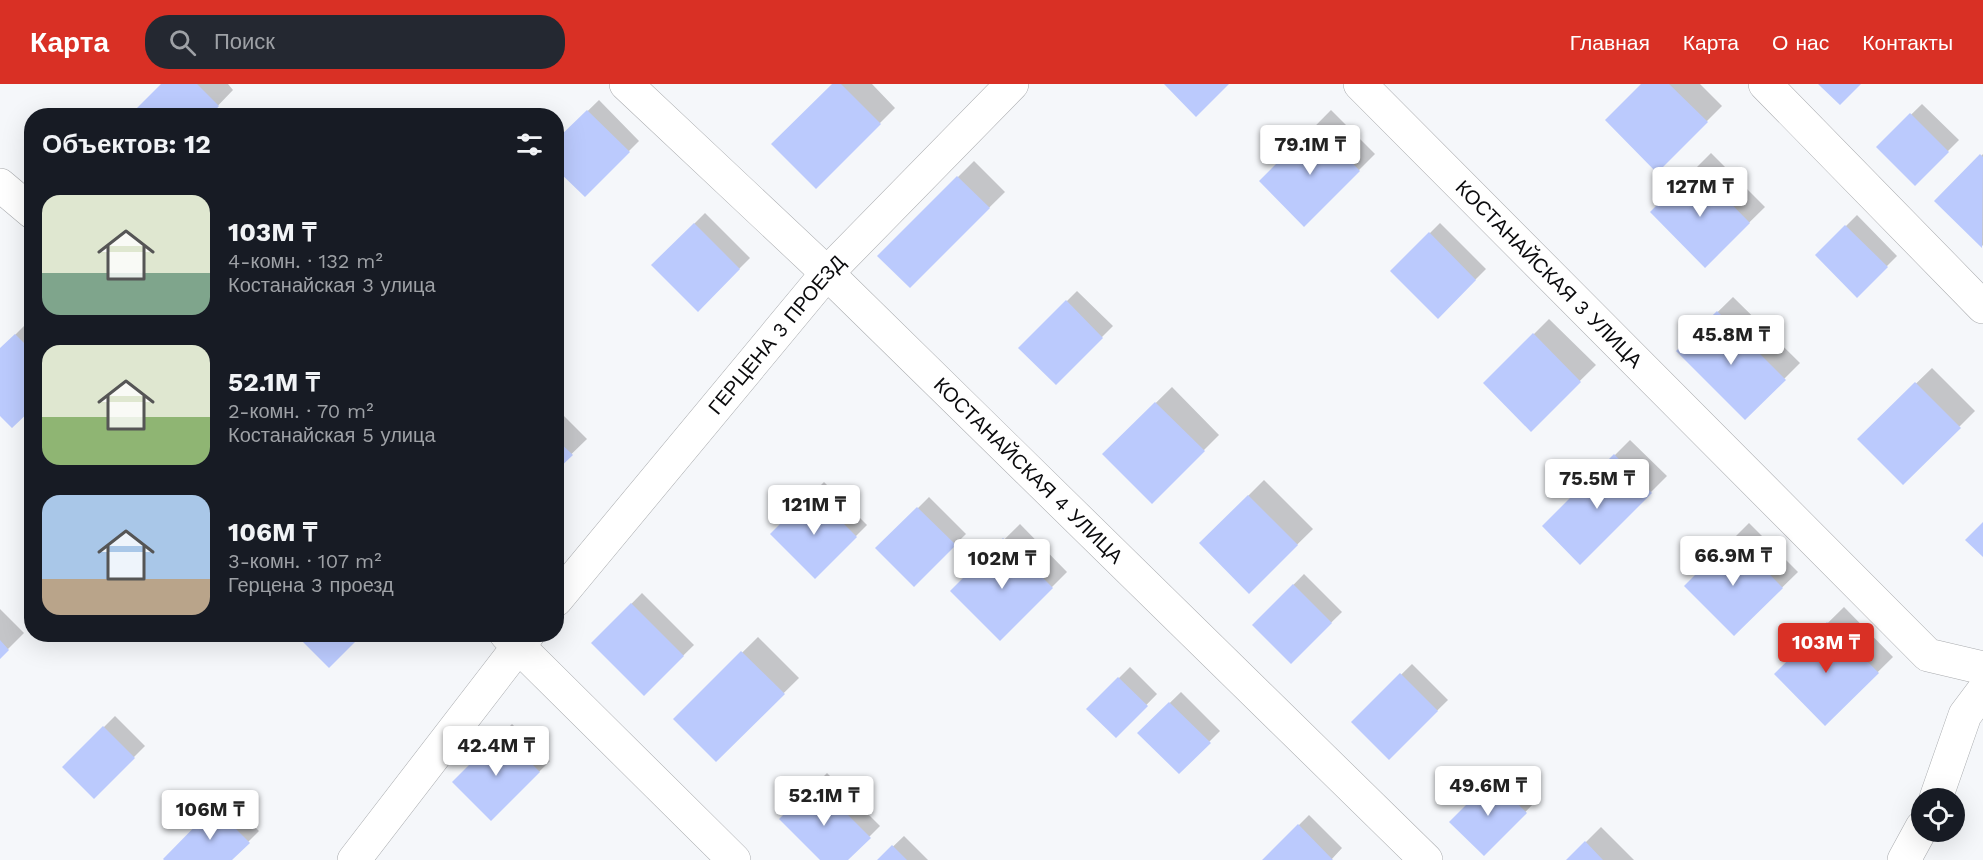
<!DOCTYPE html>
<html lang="ru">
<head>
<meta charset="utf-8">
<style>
  :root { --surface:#171b24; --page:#242831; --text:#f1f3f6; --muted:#9ea1a6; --accent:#d93025 }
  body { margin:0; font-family:"Work Sans",sans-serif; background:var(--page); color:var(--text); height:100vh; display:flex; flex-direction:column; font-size:22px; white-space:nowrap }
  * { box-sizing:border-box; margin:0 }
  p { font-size:20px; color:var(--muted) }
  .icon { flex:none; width:33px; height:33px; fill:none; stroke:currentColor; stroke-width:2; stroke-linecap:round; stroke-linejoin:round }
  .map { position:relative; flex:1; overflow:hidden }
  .drawer { position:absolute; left:24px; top:24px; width:540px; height:534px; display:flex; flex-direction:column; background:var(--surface); border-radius:24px; box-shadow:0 6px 24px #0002 }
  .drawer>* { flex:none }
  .controls { position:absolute; left:1911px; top:704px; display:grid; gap:12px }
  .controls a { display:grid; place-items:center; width:54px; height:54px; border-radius:50%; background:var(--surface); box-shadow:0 6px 24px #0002; font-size:30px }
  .price { position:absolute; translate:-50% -51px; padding:0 14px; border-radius:6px; background:#fff; color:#222; font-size:20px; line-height:39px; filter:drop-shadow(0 2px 3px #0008) }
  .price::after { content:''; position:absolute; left:50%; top:36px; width:18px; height:14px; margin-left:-9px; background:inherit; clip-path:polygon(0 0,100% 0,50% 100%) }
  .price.selected { background:var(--accent); color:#fff }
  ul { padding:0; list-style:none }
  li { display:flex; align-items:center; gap:18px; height:150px; padding:0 18px }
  li span { display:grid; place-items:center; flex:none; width:168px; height:120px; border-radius:18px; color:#555 }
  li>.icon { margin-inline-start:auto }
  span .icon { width:72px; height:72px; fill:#fffc; stroke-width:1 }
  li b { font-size:26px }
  h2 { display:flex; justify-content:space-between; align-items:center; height:72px; padding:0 18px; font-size:26px }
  header { display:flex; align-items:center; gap:36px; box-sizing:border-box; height:84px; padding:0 30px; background:var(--accent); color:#fff }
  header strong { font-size:28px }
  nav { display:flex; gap:33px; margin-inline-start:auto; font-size:21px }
  .search { width:420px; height:54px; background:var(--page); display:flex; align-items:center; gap:15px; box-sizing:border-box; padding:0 21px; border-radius:24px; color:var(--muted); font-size:22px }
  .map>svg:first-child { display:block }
  .shadow { fill:#0003 }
  .building { fill:#bbcafd }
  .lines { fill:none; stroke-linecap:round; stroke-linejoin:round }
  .street-casing { stroke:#a9abae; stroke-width:34 }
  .street { stroke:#fff; stroke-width:33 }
  .labels { text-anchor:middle; stroke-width:4.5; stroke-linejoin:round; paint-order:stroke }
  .street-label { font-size:20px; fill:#0b0b0d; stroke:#f5f7fa }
</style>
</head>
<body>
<header>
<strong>Карта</strong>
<div class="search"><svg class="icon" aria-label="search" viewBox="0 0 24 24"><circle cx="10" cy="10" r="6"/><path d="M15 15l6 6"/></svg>Поиск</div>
<nav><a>Главная</a><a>Карта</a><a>О нас</a><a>Контакты</a></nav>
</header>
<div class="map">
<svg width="1983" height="776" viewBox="0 0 1983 776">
  <rect width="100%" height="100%" fill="#f5f7fa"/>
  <!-- shadow -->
  <path class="shadow" d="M163,0H228L233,6L208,32Z
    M834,0H872L895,24L816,103Z
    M1643,0H1700L1722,22L1657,87Z
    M599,16L639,57L585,111L556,58Z
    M1922,20L1959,56L1915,100L1878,63Z
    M1331,26L1375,70L1304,141L1261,97Z
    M1711,69L1765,123L1705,182L1652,128Z
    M1983,70V161L1982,162L1936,117Z
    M974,77L1005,108L910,202L879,172Z
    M705,129L750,174L698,226L653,181Z
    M1857,131L1897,172L1857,212L1817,171Z
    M1440,139L1486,185L1438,233L1392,187Z
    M1077,207L1113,242L1056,299L1020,264Z
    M1733,213L1800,279L1745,334L1678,267Z
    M1549,235L1596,281L1531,345L1485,299Z
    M26,240L32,245V323L0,330V266Z
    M1932,284L1975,327L1903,399L1859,355Z
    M1172,303L1219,351L1152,418L1104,370Z
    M556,324L587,355L556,385Z
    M1630,356L1667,392L1580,479L1544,442Z
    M1264,396L1313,445L1249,508L1201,459Z
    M824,398L867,441L815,493L772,450Z
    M929,413L966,450L914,501L878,464Z
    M1749,439L1798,488L1734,550L1686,502Z
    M1020,440L1067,488L1000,555L952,507Z
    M1304,490L1342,528L1291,578L1254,541Z
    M642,509L694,561L644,610L593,559Z
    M1844,523L1893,573L1825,640L1776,590Z
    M0,525L24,549L0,573Z
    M758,553L799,594L716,676L675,635Z
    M1412,580L1448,616L1389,674L1353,638Z
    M1130,583L1157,610L1116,652L1088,625Z
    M1181,608L1220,647L1179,688L1139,649Z
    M115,632L145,662L94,713L64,683Z
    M512,640L550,677L491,735L454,698Z
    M1504,685L1536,717L1484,770L1451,738Z
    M827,689L880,742L846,776H822L781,735Z
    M226,714L259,747L230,776H166L165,775Z
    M1309,731L1342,764L1331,776H1264Z
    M1601,743L1634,776H1568Z
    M904,752L928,776H879Z"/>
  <!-- building -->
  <path class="building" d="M161,0H197L219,22L210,32H129Z
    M832,0H841L881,40L816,105L771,60Z
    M1164,0H1229L1196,33Z
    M1641,0H1669L1708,38L1657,89L1605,36Z
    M1818,0H1861L1840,21Z
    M587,26L630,68L585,113L556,85V56Z
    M1910,29L1949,68L1915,102L1876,63Z
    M1315,41L1360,87L1304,143L1259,97Z
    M1980,70L1983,73L1982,164L1934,117Z
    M1695,83L1750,139L1705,184L1650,128Z
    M957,92L990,124L910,204L877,172Z
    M694,139L740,185L698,228L651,181Z
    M1845,141L1888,183L1857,214L1815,171Z
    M1429,148L1476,196L1438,235L1390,187Z
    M1066,216L1103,254L1056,301L1018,264Z
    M1717,227L1786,296L1745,336L1676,267Z
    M1533,249L1581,298L1531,348L1483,299Z
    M15,250L32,267V325L12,344L0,332V264Z
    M1915,298L1961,344L1903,401L1857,355Z
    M1155,318L1205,367L1152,420L1102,370Z
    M556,355L573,371L556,387Z
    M1614,370L1652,409L1580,481L1542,442Z
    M812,408L857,453L815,495L770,450Z
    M1248,411L1298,461L1249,510L1199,459Z
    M917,423L956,461L914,503L875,464Z
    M1983,438V473L1965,456Z
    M1733,453L1783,504L1734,552L1684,502Z
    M1003,454L1053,504L1000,557L950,507Z
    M1293,500L1332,539L1291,580L1252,541Z
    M631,519L684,572L644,612L591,559Z
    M1827,538L1879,589L1825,642L1774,590Z
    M295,550H363L329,584Z
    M0,556L9,566L0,575Z
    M741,567L785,610L716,678L673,635Z
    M1400,589L1438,627L1389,676L1351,638Z
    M1118,593L1148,622L1116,654L1086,625Z
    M1169,618L1211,659L1179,690L1137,649Z
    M103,642L135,674L94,715L62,683Z
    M501,649L540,688L491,737L452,698Z
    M1492,695L1527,729L1484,772L1449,738Z
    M816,699L871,754L848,776H820L779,735Z
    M214,723L250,759L232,776H164L163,775Z
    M1298,740L1333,776H1262Z
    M1585,757L1603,776H1566Z
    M892,761L907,776H877Z"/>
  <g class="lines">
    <defs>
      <g id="street">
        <path id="s1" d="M626,0L827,189L1426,776"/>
        <path id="s2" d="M1360,0L1928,571L1983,584"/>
        <path d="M1765,0L1983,223"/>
        <path d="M0,101L32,128"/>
        <path id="s3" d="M556,516L827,189L1012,0"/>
        <path d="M506,550L734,776"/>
        <path d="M1936,714L1965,631L1983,607"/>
        <path d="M354,776L528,550"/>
        <path d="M1904,776L1922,743"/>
      </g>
    </defs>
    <!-- street casing -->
    <use href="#street" class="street-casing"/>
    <!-- street -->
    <use href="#street" class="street"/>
  </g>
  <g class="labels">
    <!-- street labels -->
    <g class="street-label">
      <text dy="7" stroke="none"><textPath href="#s2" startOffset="268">КОСТАНАЙСКАЯ 3 УЛИЦА</textPath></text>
      <text dy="7" stroke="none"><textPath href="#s3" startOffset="345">ГЕРЦЕНА 3 ПРОЕЗД</textPath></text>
      <text dy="7" stroke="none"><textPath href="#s1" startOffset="558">КОСТАНАЙСКАЯ 4 УЛИЦА</textPath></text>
    </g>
  </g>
</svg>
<div class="controls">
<a><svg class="icon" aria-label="locate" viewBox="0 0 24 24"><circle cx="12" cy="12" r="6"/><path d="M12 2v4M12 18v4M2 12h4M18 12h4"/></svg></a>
</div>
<b class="price" style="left:1310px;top:92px">79.1M ₸</b>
<b class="price" style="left:1700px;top:134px">127M ₸</b>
<b class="price" style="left:1731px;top:282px">45.8M ₸</b>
<b class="price" style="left:1597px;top:426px">75.5M ₸</b>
<b class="price" style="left:814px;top:452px">121M ₸</b>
<b class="price" style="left:1733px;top:503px">66.9M ₸</b>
<b class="price" style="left:1002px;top:506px">102M ₸</b>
<b class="price selected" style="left:1826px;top:590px">103M ₸</b>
<b class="price" style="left:496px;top:693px">42.4M ₸</b>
<b class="price" style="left:1488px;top:733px">49.6M ₸</b>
<b class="price" style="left:824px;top:743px">52.1M ₸</b>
<b class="price" style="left:210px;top:757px">106M ₸</b>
<section class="drawer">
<h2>Объектов: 12<svg class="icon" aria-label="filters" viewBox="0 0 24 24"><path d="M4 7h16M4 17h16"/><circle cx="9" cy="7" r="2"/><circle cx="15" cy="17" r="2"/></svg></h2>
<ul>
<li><span style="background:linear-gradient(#dfe7d0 65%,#7fa58c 0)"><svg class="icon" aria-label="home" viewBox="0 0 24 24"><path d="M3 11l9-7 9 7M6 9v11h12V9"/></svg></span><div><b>103M ₸</b><p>4-комн. · 132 m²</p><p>Костанайская 3 улица</p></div></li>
<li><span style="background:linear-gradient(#dfe7d0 60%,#8fb573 0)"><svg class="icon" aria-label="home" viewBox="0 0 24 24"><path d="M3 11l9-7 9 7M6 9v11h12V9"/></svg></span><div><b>52.1M ₸</b><p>2-комн. · 70 m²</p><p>Костанайская 5 улица</p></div></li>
<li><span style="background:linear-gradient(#a9c7e8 70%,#b9a48a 0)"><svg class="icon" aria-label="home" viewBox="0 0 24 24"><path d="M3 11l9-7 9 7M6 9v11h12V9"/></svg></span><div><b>106M ₸</b><p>3-комн. · 107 m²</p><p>Герцена 3 проезд</p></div></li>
</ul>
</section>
</div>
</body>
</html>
